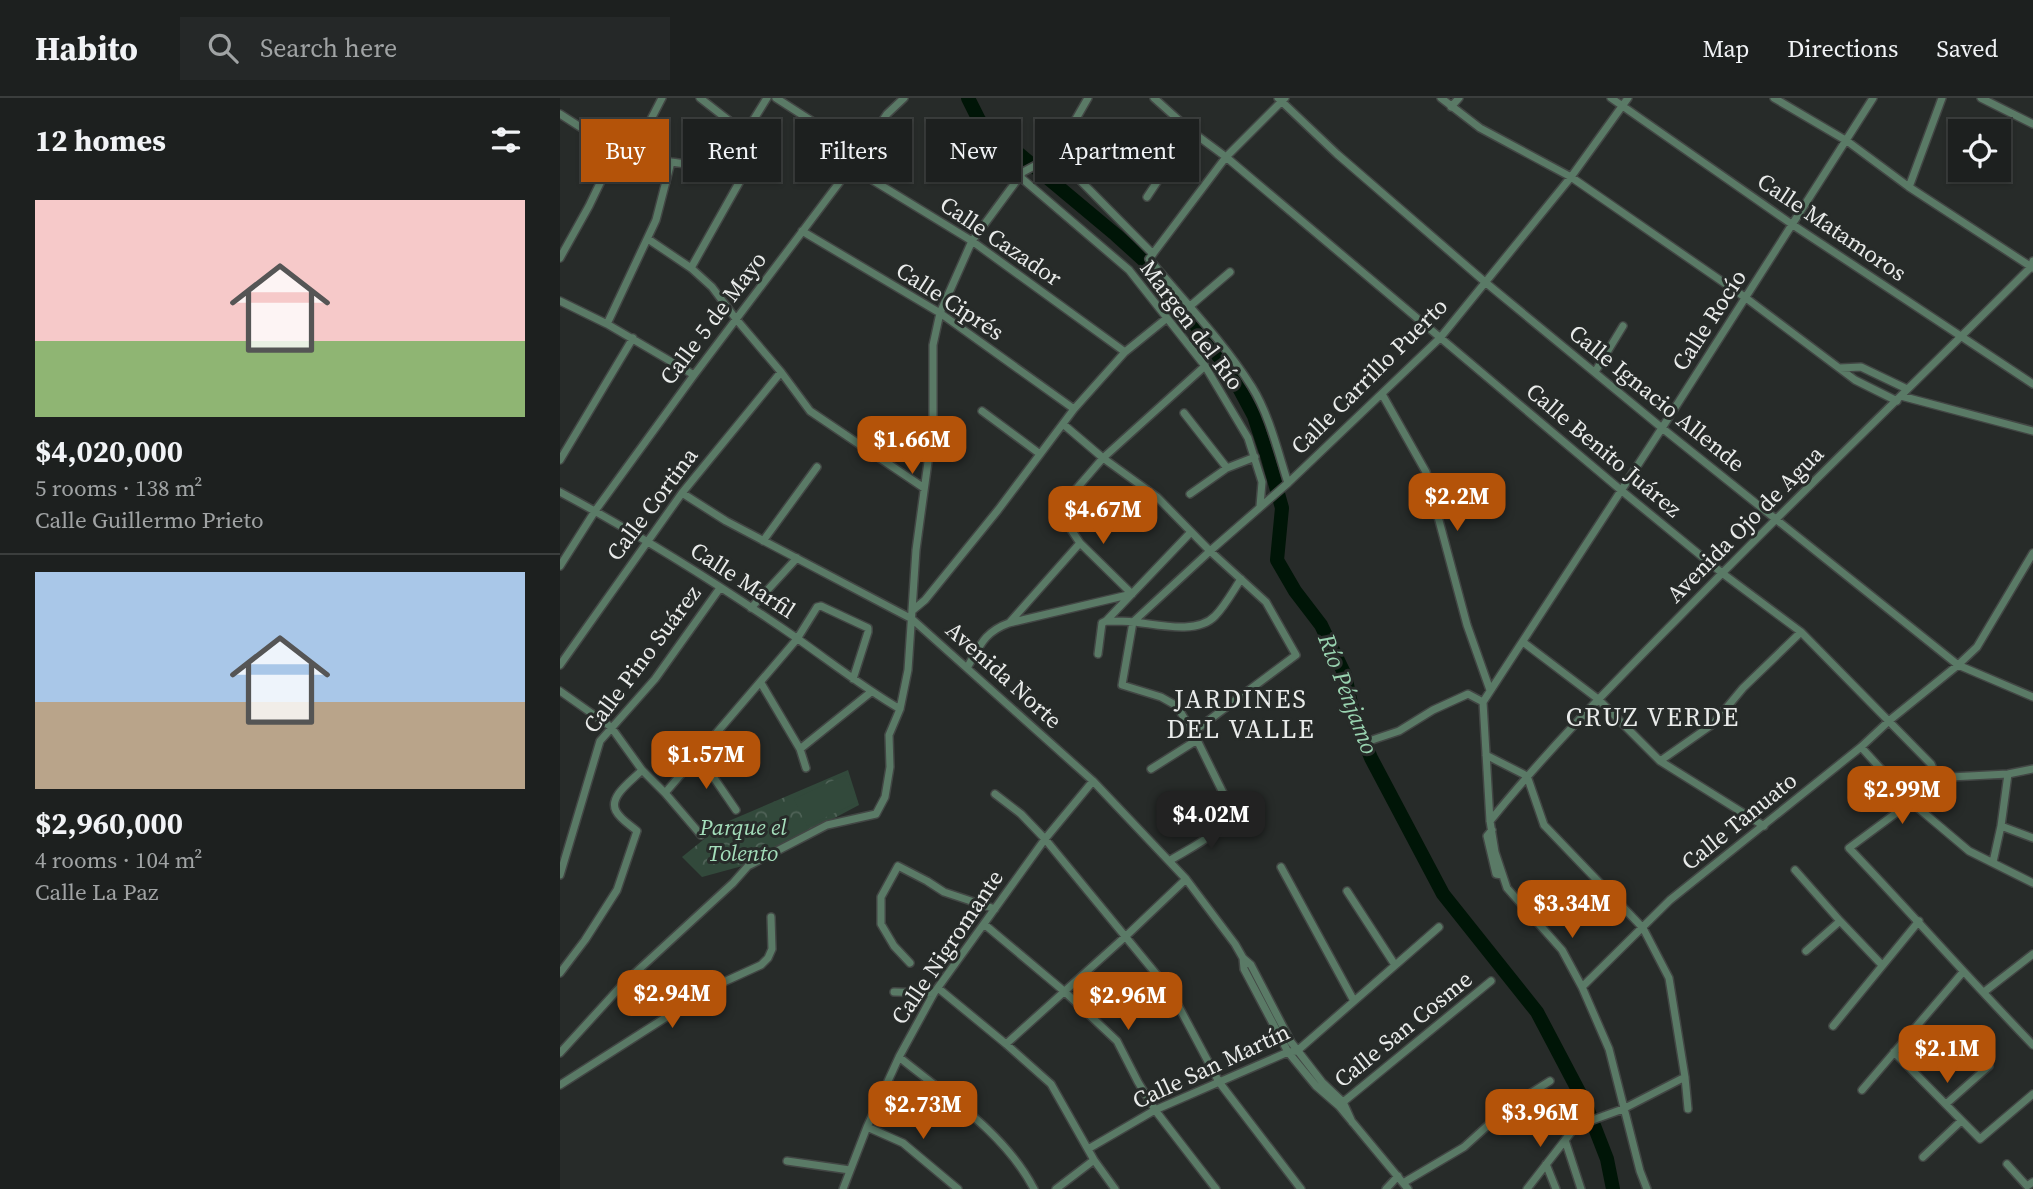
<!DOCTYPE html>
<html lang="en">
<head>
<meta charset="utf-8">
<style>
  :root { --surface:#1d201f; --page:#252828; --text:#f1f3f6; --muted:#a0a3a4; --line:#3b3e3d; --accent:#b45309 }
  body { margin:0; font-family:"Source Serif 4",serif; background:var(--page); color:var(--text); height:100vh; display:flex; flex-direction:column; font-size:26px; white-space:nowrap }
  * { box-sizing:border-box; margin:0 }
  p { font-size:23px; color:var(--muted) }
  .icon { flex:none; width:38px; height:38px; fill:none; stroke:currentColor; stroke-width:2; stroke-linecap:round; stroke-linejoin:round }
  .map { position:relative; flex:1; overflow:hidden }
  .drawer { display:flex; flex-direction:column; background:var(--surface); width:560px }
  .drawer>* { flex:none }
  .hud { position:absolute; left:21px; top:21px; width:665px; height:63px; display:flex; gap:14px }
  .controls { position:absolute; left:1388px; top:21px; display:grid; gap:14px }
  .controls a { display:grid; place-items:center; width:63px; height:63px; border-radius:0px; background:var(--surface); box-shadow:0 2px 5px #0004,0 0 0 2px var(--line); font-size:35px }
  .price { position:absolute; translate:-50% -60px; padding:0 16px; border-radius:14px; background:var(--accent); color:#fff; font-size:23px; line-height:46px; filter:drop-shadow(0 2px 4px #0008) }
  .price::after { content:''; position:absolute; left:50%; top:42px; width:21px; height:16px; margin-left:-10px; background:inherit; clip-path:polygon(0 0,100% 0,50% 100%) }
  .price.on { background:#222; color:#fff }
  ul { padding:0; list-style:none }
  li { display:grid; align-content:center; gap:14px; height:371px; padding:0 35px }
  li+li { border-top:2px solid var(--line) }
  li span { display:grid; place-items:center; height:217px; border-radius:0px; color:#555 }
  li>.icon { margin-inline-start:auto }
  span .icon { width:126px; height:126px; fill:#fffc; stroke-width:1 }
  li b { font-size:30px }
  h2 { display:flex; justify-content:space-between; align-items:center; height:84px; padding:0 35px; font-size:30px }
  .chip { padding:0 24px; border-radius:0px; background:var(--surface); box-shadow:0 2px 5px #0004,0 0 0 2px var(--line); font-size:24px; line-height:63px }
  .chip.on { background:var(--accent); color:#fff }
  header { display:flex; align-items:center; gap:42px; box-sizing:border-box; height:98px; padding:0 35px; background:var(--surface); border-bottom:2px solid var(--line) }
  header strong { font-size:33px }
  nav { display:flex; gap:38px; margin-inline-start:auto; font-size:24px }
  .search { width:490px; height:63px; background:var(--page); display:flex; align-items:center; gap:18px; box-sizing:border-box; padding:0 24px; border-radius:0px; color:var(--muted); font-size:26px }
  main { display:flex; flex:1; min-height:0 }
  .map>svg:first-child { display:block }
  .park { fill:url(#park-crowns) }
  .pitch { fill:#32493b }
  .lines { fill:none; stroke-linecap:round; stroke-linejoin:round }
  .river { stroke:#001507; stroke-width:14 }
  .minor-casing { stroke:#424644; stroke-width:10 }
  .minor { stroke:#5a7a66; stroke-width:7 }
  .labels { text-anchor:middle; stroke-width:6; stroke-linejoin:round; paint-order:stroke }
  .street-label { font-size:23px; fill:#e9ebea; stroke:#272b29 }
  .park-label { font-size:23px; font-style:italic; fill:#a4debb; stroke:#272b29 }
  .water-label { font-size:24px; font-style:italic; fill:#99d3b0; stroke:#272b29 }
  .quarter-label { font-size:26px; letter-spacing:2px; fill:#e9ebea; stroke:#272b29 }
</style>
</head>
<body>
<header>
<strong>Habito</strong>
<div class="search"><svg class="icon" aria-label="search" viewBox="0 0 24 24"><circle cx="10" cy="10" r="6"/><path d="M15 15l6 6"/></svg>Search here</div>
<nav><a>Map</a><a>Directions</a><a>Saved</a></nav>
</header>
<main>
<section class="drawer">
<h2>12 homes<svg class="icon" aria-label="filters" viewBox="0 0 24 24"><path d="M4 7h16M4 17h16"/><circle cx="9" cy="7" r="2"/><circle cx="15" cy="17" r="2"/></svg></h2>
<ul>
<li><span style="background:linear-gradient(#f6c9c9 65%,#8fb573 0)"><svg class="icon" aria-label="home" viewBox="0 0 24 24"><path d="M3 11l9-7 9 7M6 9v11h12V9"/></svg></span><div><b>$4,020,000</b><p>5 rooms · 138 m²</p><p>Calle Guillermo Prieto</p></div></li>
<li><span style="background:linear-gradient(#a9c7e8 60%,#b9a48a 0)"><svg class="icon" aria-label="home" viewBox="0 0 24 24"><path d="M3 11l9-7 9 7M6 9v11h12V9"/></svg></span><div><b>$2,960,000</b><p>4 rooms · 104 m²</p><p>Calle La Paz</p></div></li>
</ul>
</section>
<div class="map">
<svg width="1473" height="1091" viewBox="0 0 1473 1091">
  <defs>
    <pattern id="park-crowns" width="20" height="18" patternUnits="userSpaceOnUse" patternTransform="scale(1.75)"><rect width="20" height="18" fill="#32493b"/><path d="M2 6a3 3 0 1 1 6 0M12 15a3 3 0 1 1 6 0" fill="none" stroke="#506358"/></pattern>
  </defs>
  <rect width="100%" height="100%" fill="#272b29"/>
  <!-- park -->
  <path class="park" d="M288,672L299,707L186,767L142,779L122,759L164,725Z"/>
  <!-- pitch -->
  <path class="pitch" d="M285,677L298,704L247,728L234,701Z"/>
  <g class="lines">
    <!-- river -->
    <path class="river" d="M408,0L419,22L433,39L458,55L556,137L598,175L672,277L694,318L708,360L722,410L717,462L735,493L761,527L785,577L793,615L811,660L883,796L977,914L1026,1007L1047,1061L1053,1091"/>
    <defs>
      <path id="minor" d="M140,0L185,35
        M216,0L300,54
        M594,0L631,33L666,59L1062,393L1162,475L1241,534L1371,666L1374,673L1371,680
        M718,0L777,56L925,184L1102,330L1398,567L1473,599
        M725,0L666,59L589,161C624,203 663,243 692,289C709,316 718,354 728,385
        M881,0L920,30L1011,79L1186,200L1295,282L1337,303
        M1051,0L1233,127L1473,286
        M1214,0L1287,43L1349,89L1473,170
        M1421,0L1473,26
        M891,9L899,0
        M0,16L56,52L111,64L163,71L178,77L180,83L131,170
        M73,56L102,0
        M495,57L593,156
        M379,62L389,69L418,43L569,172L645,268L688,340L702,384L700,408
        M291,69L412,143L565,254
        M163,71L207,0
        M1349,89L1382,0
        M587,99L631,33
        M242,133L380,215L514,311
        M88,141L131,170L152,189L176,221L221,274L250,313L364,390
        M0,160L29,108L56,52
        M0,203L47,226L134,277
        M629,209L670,174
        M47,226L96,122L111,64
        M1280,270L1301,269L1347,291
        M1035,274L1063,228
        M822,296L866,374L907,527L930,592
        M1341,298L1473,333
        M422,313L480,356
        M624,315L667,370
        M503,326L543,360L597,399L650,453L706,504L736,557L633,634
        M0,362L73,240
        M0,394C82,438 161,488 238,541C272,565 304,590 340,611
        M122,395L166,423L352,521L533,683L626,781L675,846L683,860L691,867L731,944L762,984L783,1004L792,1024
        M630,396L667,370L695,359
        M203,443L257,369
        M0,468L35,413L134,277L291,69L327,16L344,0
        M572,496L520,445L498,412L543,360L645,268
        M191,510L237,460
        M353,512L365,502L438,412L514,311L565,254L607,220
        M546,523L631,434
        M450,524L520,445
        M963,544L1038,601L1100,663L1204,728
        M538,556L542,525L546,523C555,523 565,523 574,524C596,526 637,537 655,518C665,508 673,493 681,481
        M0,567L122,395L221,274
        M407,570C420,548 424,534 449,525L572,496
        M201,585L240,651L246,670
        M0,593L51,629L82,672L105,695L141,737
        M923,604L1102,330L1313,0
        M923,604L930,723L935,754L947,790L1002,852L1022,889L1049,951L1080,1073L1087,1091
        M809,643L839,633L873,612L908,596L923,604
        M1301,649L1351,704L1409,753L1473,785
        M240,651L311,594
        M926,657L967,678L984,727L1083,830L1109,880L1125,979L1128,1011
        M139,658L176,712
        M1100,663L1153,626L1183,590L1241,534
        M591,671L637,642
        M1371,680L1351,704L1289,750C1351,815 1411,883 1473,947
        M1371,680L1448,676L1473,671
        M105,695L237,541L257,509L261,508L308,530V534L293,581
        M435,696L461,716L485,741L611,894L659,984L741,1091
        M930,723C989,650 1055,584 1121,517C1236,399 1355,285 1471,169L1473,163
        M1441,728L1473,740
        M932,732L927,738L936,776L942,777
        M609,763C629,750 669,734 669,707L637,642L617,608L601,599L562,587L573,524L650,453L728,385L880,240L1011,79L1068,0
        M1433,764L1441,728L1448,676
        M721,769L794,903
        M1235,772L1280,823L1322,867
        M0,777L40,643L95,581L160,490
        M787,793L835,867
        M424,826L505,894L557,943L578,984L595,1012L656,1091
        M1246,853L1280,823
        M683,860L684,871L728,954L756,988L779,1008L848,1091
        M350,865L334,848L321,826V799L338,768L367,783L384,794L435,811
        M0,875L25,842L57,792L77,733C70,727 60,721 56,713C48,698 73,682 82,672
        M1022,889L1110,802L1301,649L1330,622L1398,567L1417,549L1473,455
        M378,890L446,946L491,986L534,1062L555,1091
        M334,894L374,895
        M1424,894L1473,856
        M1273,928L1359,823
        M446,946L566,838L626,781
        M1334,954L1420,1041L1473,996
        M0,955L62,887L173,785L188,768L267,727L316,716L325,699L330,669L329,637L340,611L348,572L356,452L373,327V247L380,215L412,143L463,74L495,57L528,0
        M339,959C387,998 445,1035 474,1091
        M0,987L155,888L201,867L208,860L212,851L211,819
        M1302,992L1403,874
        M782,1005L931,883
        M1386,1006L1429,968
        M307,1029L343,1045L398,1091
        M1005,1042L1021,1091
        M528,1051L595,1012L728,954L737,953L879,829
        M1363,1059L1401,1023
        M227,1063L290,1072
        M986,1066L996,1091
        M1447,1066L1467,1088L1473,1084
        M843,1085L904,1049L947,1010L990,983
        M283,1091L307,1029L339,959L374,895L485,741L533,683
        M496,1091L534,1062
        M826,1091L838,1078
        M967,1091L1016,1028L1063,1011L1125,979"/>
    </defs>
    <!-- minor casing -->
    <use href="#minor" class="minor-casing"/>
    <!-- minor -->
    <use href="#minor" class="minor"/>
  </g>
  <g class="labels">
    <!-- street labels -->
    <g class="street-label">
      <text transform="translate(1272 129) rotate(34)" y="8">Calle Matamoros</text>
      <text transform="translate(441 143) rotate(34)" y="8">Calle Cazador</text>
      <text transform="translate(390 203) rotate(33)" y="8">Calle Ciprés</text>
      <text transform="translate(153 220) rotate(-53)" y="8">Calle 5 de Mayo</text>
      <text transform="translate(1149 222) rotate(-57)" y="8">Calle Rocío</text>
      <text transform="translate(632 227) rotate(53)" y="8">Margen del Río</text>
      <text transform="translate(809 278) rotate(-45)" y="8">Calle Carrillo Puerto</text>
      <text transform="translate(1097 300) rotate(39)" y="8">Calle Ignacio Allende</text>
      <text transform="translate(1044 352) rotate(40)" y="8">Calle Benito Juárez</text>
      <text transform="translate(92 406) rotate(-53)" y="8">Calle Cortina</text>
      <text transform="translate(1185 426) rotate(-45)" y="8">Avenida Ojo de Agua</text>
      <text transform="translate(183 482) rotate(33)" y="8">Calle Marfil</text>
      <text transform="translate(82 561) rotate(-53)" y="8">Calle Pino Suárez</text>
      <text transform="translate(444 577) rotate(42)" y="8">Avenida Norte</text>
      <text transform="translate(1179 723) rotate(-39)" y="8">Calle Tanuato</text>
      <text transform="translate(387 849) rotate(-56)" y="8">Calle Nigromante</text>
      <text transform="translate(843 931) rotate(-39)" y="8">Calle San Cosme</text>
      <text transform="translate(651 968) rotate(-25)" y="8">Calle San Martín</text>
    </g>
    <!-- park labels -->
    <g class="park-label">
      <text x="183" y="737">Parque el<tspan x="183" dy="26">Tolento</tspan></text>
    </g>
    <!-- water labels -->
    <g class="water-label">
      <text transform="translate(788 596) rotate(69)" y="8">Río Pénjamo</text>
    </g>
    <!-- quarter labels -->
    <g class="quarter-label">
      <text x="681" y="610">JARDINES<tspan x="681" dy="30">DEL VALLE</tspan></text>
      <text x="1093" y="628">CRUZ VERDE</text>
    </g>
  </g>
</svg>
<div class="controls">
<a><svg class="icon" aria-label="locate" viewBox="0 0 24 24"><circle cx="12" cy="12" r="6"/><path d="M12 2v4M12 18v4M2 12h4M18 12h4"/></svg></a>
</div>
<b class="price" style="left:352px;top:378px">$1.66M</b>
<b class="price" style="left:897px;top:435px">$2.2M</b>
<b class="price" style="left:543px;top:448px">$4.67M</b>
<b class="price" style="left:146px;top:693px">$1.57M</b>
<b class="price" style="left:1342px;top:728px">$2.99M</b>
<b class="price on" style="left:651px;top:753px">$4.02M</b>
<b class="price" style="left:1012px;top:842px">$3.34M</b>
<b class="price" style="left:112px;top:932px">$2.94M</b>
<b class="price" style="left:568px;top:934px">$2.96M</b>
<b class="price" style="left:1387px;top:987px">$2.1M</b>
<b class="price" style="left:363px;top:1043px">$2.73M</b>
<b class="price" style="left:980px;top:1051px">$3.96M</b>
<div class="hud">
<a class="chip on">Buy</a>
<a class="chip">Rent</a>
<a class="chip">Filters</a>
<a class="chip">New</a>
<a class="chip">Apartment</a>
</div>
</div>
</main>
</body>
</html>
